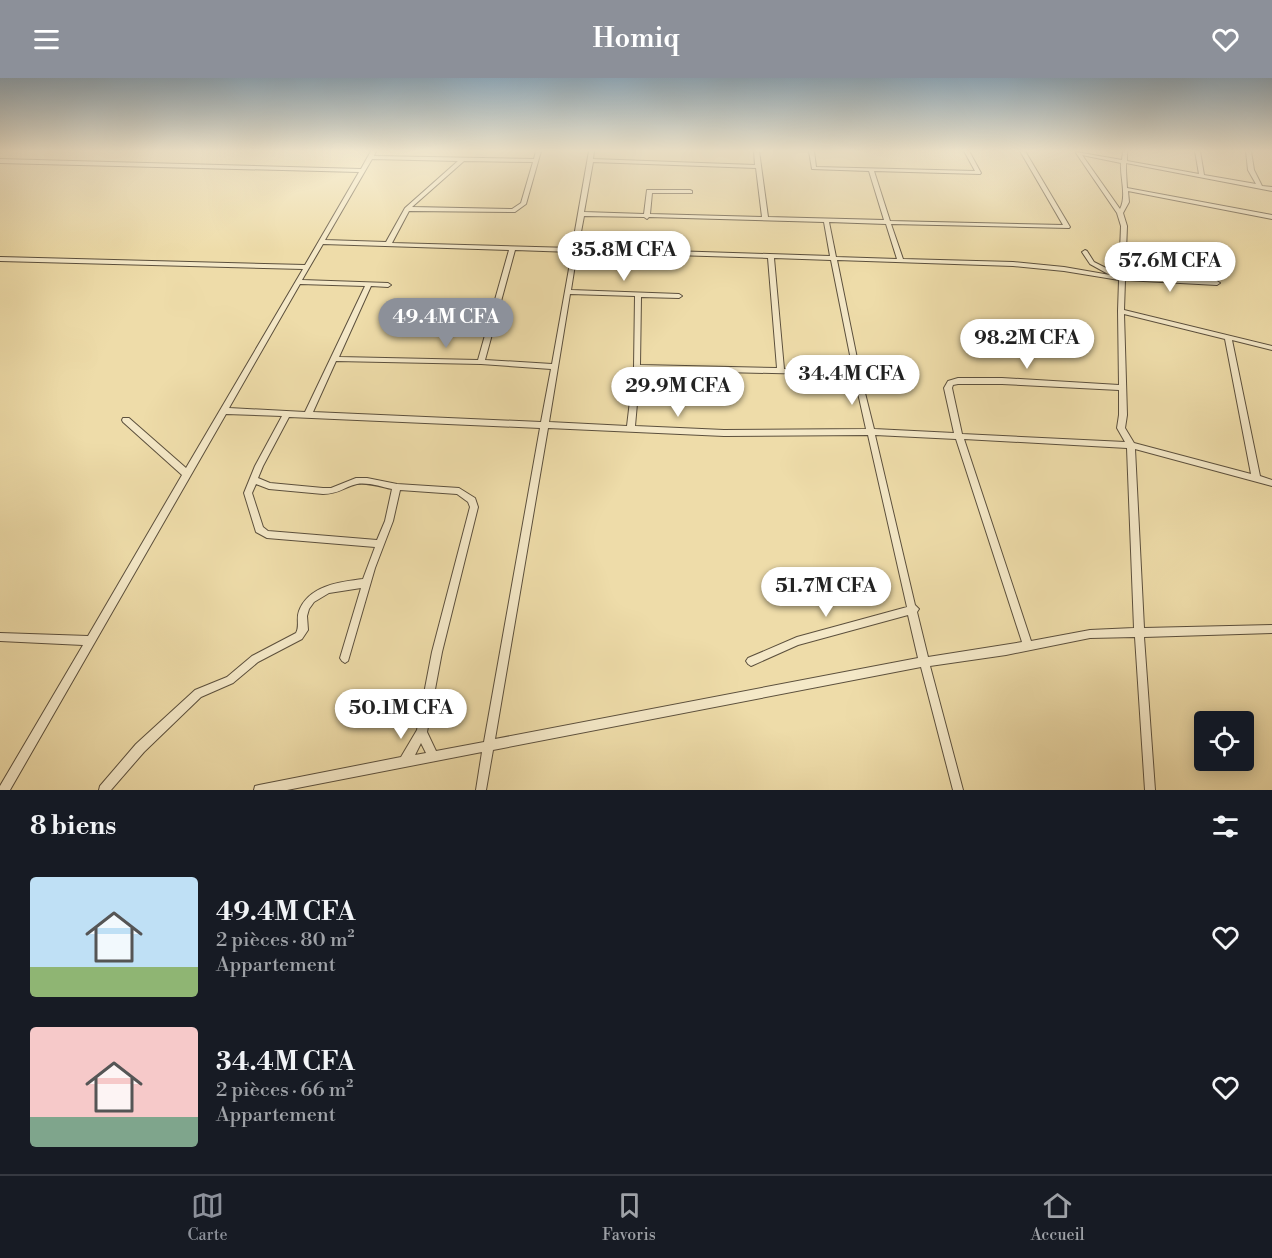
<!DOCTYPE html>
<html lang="fr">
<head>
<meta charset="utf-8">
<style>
  :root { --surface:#171b24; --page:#242831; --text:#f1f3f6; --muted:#9ea1a6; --line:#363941; --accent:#8c9099 }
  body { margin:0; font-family:"Libre Bodoni",serif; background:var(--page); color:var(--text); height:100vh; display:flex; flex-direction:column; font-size:22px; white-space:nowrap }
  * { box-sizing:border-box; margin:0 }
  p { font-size:20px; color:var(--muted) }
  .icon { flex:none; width:33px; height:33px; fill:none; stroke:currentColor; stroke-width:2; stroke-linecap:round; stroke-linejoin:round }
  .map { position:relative; height:712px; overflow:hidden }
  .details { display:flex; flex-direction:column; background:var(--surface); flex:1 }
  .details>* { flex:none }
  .controls { position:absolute; left:1194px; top:633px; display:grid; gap:12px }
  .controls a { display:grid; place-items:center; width:60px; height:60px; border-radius:6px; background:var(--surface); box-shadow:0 3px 15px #0003; font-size:30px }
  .price { position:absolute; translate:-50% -51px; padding:0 14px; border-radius:21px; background:#fff; color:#222; font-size:20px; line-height:39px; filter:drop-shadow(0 2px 3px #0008) }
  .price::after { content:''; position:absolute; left:50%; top:36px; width:18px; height:14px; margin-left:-9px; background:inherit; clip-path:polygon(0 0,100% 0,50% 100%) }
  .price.selected { background:var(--accent); color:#fff }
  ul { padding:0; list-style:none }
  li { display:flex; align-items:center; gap:18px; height:150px; padding:0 30px }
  li span { display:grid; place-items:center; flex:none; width:168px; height:120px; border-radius:6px; color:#555 }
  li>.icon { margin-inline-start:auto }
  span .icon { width:72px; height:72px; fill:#fffc; stroke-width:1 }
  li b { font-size:26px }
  h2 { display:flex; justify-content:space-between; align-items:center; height:72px; padding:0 30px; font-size:26px }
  header { display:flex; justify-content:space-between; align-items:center; height:78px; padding:0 30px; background:var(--accent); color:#fff; font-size:27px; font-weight:600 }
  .menu { display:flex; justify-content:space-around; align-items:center; height:84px; border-top:2px solid var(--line); background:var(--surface); font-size:16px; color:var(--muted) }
  .menu a { display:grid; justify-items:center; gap:3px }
  .menu .selected { color:var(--accent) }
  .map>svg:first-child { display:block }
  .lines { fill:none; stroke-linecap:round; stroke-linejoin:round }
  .minor-casing { stroke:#5c503d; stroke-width:2 }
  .minor { fill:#f4e8c7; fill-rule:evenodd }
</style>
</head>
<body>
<header><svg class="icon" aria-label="menu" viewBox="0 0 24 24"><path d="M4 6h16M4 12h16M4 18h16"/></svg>Homiq<svg class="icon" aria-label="heart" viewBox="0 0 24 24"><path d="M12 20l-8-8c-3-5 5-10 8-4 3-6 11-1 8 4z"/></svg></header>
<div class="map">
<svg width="1272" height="712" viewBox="0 0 1272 712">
  <rect width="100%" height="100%" fill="#eedca9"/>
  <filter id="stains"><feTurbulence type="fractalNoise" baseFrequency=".00333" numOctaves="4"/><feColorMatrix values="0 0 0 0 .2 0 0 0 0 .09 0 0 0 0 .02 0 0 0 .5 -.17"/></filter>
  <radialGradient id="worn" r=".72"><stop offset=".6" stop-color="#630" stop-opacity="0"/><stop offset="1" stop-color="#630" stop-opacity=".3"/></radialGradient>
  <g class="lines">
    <defs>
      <path id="minor" d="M371,73H376L374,78L534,81L536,73H541L526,126L515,134L409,133L392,165L572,170L589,73H594L593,81L755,87L754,73H759L768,139L884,142L869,93L812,91L809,73H814L816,89L975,93L964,73H969L981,95L980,96L874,93L890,143L1063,147L1020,73H1025L1070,149L1069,150L891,146L903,181L1013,184L1064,189L1110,197L1090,186L1082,174L1085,172L1087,173L1094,184L1118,196L1119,198L1121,148L1117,135L1076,75V74L1122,82L1123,73H1127V83L1199,96L1195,73H1200L1204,97L1256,106L1248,92L1246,73H1251L1254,92L1262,108L1272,109V113L1126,85V93L1127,110L1272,137V141L1128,113L1129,124L1123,135L1127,148L1125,198L1217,203L1220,205L1217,207L1125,202L1124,232L1272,268V272L1232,262L1260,398L1272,402V408L1135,371L1144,550L1272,547V555L1144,559L1155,712H1145L1135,559L1090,560L1006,577L930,588L963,712H953L921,589L493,672L486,712H476L482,674L287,712H254L255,708L259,707L401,679L417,652L432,574L470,429L468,424L457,416L400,412L393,443L375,490L348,583L345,585L342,583L340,580L361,510L329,515L314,524L309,531L307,538L308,552L302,561L258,584L233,605L201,619L144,674L111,712H99L100,708L136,666L195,612L227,599L252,578L296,555C300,548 296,541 299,533C309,507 340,504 363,501L375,469L267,460L256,454L244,415L255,388L282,338L226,336L10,712H0V708L83,567L0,563V555L88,558L182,397L123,344L122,342L123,340H129L186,390L303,191L0,183V179L305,187L359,94L0,85V81L361,91ZM1082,77L1121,85C1120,99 1127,118 1120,131ZM372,81L458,83L405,130L386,164L325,162ZM464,83L533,84L521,125L512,131L412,129ZM593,84L756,90L762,139L650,136L652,115H692V113L690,112H647L644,136L584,134ZM584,138L644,139L647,141L649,139L824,144L830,178L578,170ZM829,144L886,146L897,181L836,179ZM323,166L509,172L478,282L339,279L371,208L388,209L391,207L388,205L302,202ZM515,172L572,174L552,286L485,282ZM577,174L768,180L777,290L640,287L641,219L679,220L682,218L679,216L571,212ZM774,180L831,182L853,292L784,291ZM837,182L1013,188L1064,193L1119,202L1118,233L1119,307L1002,300H958L948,303L944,310L954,355L874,351L860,295ZM300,206L365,208L305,334L229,330ZM570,216L635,218L634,289L627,348L549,344ZM1124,236L1225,261L1251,396L1134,365L1125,350L1127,337ZM336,283L481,286L551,291L541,344L313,334ZM640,292L854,297L866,351L724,352L635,348ZM958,306H1002L1119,312V337L1117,350L1125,364L962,356L952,310L953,307ZM289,339L540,350L484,664L436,673L427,654L442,574L478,429L475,420L459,410L397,406L367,400H356L331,410H323L270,405L258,400L263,388ZM548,350L724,358L868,357L907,529L797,559L748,580L746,583L748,586L751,588L798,567L908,537L918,580L495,661ZM875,357L956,361L1022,564L928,579L917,534L919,531L915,527ZM964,361L1127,370L1134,550L1090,552L1031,563ZM256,406L269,411L323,416C339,416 344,409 357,406C368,404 382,409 392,411L385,443L377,462L268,453L263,449L252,415ZM421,665L426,675L415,677Z"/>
    </defs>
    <!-- minor casing -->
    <use href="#minor" class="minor-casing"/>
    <!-- minor -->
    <use href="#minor" class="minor"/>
  </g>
  <!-- sky -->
  <linearGradient id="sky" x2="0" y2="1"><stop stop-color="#90aabb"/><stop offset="0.42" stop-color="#f7efd8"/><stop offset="1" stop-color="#f7efd8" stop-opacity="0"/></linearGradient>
  <rect width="1272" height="173" fill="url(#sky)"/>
  <rect width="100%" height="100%" filter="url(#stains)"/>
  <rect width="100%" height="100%" fill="url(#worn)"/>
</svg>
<div class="controls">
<a><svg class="icon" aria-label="locate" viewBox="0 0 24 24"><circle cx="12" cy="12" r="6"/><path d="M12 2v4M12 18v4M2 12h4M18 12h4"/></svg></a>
</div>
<b class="price" style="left:624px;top:204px">35.8M CFA</b>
<b class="price" style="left:1170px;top:215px">57.6M CFA</b>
<b class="price selected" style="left:446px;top:271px">49.4M CFA</b>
<b class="price" style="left:1027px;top:292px">98.2M CFA</b>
<b class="price" style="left:852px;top:328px">34.4M CFA</b>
<b class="price" style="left:678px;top:340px">29.9M CFA</b>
<b class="price" style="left:826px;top:540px">51.7M CFA</b>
<b class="price" style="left:401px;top:662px">50.1M CFA</b>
</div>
<section class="details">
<h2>8 biens<svg class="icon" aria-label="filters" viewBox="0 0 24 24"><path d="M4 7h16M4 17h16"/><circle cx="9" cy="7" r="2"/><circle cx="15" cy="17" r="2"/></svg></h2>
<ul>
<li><span style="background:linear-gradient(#bfe0f5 75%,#8fb573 0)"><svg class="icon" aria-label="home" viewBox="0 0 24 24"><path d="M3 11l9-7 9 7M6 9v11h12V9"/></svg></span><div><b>49.4M CFA</b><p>2 pièces · 80 m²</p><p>Appartement</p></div><svg class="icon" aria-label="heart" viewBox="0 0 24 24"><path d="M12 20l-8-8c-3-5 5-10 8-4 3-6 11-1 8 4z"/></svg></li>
<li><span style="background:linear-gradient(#f6c9c9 75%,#7fa58c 0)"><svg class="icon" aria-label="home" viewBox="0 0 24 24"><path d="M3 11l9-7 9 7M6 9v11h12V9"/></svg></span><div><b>34.4M CFA</b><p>2 pièces · 66 m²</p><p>Appartement</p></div><svg class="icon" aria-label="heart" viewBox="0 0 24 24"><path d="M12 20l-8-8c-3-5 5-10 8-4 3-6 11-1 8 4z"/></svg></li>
</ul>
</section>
<nav class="menu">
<a class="selected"><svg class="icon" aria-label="map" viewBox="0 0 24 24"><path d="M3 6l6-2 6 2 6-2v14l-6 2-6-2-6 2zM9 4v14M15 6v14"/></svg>Carte</a>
<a><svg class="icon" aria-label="saved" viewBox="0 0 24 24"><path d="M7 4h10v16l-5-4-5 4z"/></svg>Favoris</a>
<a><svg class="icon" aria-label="home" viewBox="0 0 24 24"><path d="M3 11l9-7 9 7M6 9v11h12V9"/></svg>Accueil</a>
</nav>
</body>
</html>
